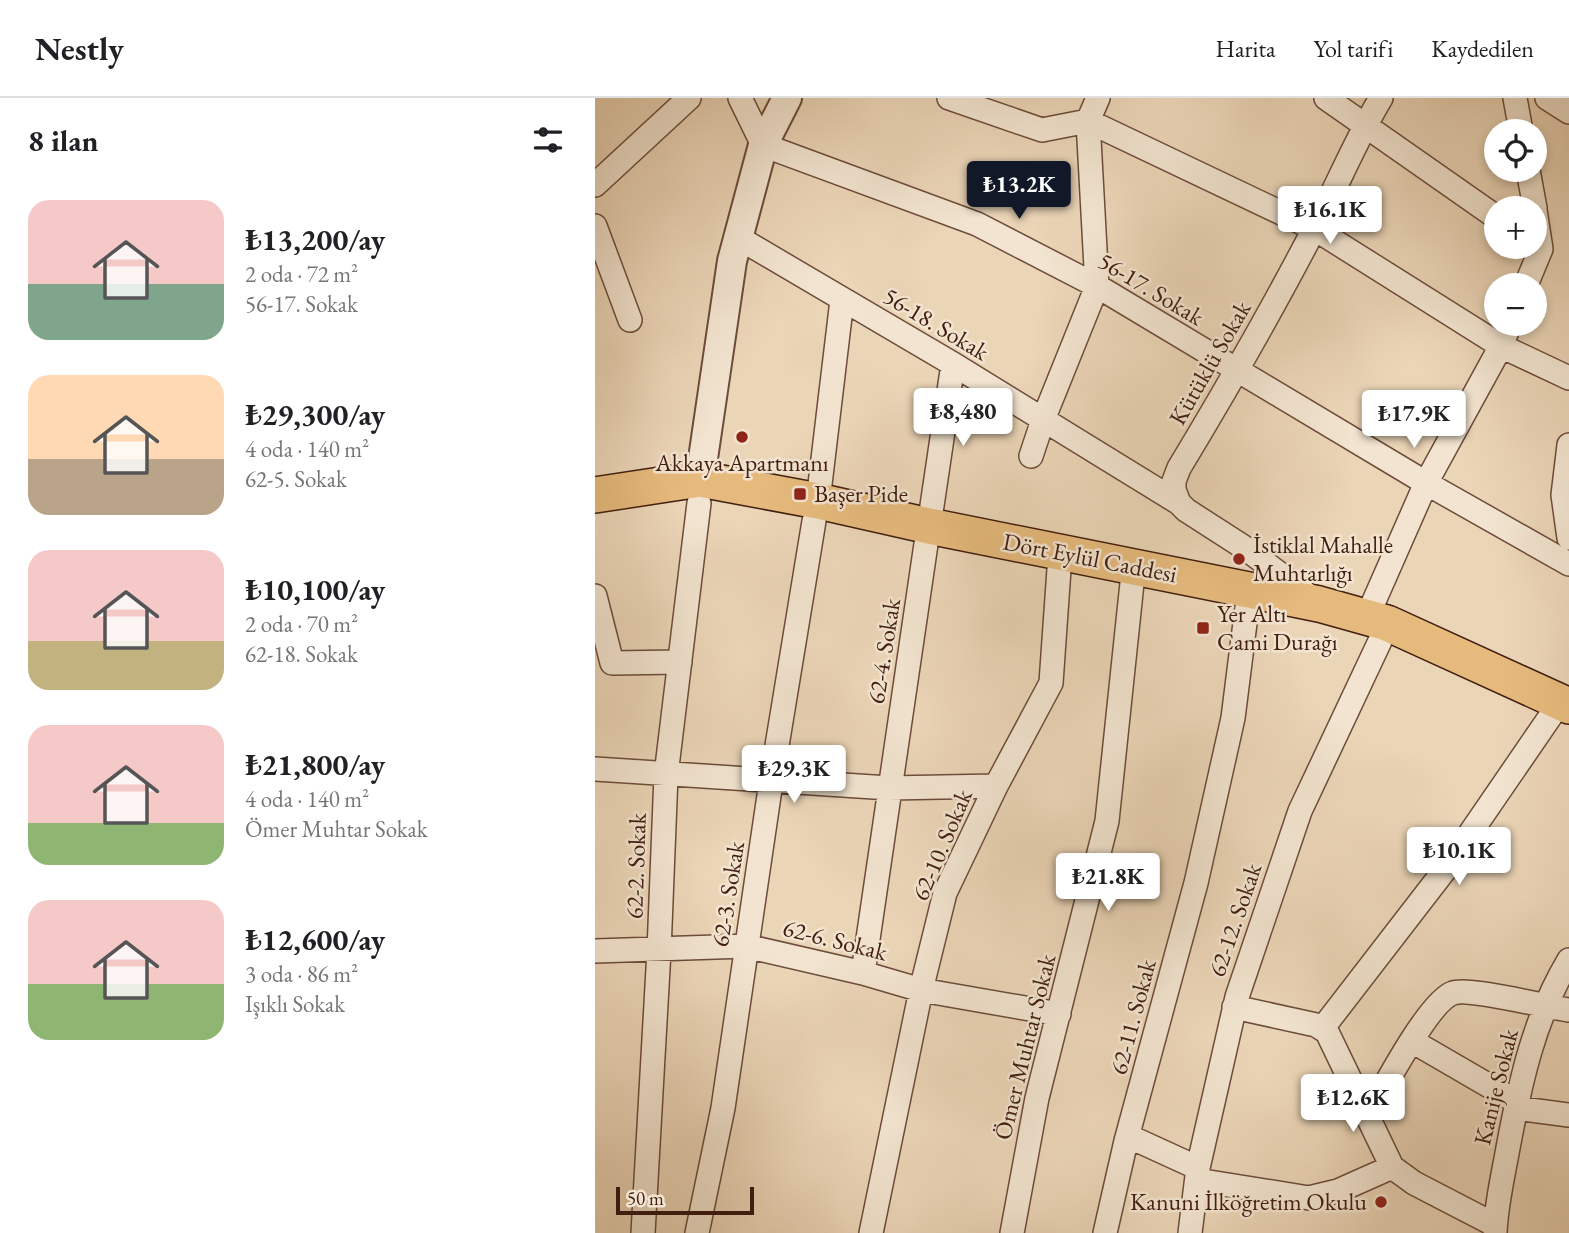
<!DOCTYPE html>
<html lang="tr">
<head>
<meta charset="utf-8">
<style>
  :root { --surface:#fff; --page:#f6f6f6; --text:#202124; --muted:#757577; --line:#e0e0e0; --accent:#111827 }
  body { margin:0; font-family:"EB Garamond",serif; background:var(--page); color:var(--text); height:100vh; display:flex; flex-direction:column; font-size:26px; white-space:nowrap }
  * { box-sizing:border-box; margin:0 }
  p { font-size:23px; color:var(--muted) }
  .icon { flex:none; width:38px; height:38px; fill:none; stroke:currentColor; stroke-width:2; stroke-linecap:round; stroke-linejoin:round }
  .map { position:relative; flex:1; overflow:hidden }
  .sheet { display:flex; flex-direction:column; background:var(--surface); width:595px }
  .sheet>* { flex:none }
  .controls { position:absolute; left:889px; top:21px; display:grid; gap:14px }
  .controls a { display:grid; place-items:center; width:63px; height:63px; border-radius:50%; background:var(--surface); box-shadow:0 4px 10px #0003; font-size:35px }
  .scale { position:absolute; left:21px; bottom:18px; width:138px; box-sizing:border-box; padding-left:7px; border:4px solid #411e10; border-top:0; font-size:19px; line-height:24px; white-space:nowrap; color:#411e10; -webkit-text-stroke:5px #f2e4d0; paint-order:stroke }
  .price { position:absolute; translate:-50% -60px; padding:0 16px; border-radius:7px; background:#fff; color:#222; font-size:23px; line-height:46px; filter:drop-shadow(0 2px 4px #0008) }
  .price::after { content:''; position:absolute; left:50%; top:42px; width:21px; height:16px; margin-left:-10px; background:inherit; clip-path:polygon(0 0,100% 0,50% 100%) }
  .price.active { background:var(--accent); color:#fff }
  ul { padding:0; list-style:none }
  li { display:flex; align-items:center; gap:21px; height:175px; padding:0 28px }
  li span { display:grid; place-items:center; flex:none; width:196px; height:140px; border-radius:21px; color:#555 }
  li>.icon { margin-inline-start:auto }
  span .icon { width:84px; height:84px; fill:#fffc; stroke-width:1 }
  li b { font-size:30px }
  h2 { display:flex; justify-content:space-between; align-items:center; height:84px; padding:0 28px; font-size:30px }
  header { display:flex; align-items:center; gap:42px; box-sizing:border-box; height:98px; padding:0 35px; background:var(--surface); border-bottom:2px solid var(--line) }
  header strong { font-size:33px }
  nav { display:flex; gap:38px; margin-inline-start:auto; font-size:24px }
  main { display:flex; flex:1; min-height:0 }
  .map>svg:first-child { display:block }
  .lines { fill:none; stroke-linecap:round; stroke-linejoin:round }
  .minor-casing { stroke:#6c4c3a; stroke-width:26 }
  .tertiary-casing { stroke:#6c4c3a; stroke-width:32 }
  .primary-casing { stroke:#411e10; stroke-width:38 }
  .minor { stroke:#f2e4d0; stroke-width:23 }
  .tertiary { stroke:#f2e4d0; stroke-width:28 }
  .primary { stroke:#e6ba7c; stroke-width:35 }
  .poi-dot { fill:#8f2418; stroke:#f2e4d0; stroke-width:2.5 }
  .labels { text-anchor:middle; stroke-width:5; stroke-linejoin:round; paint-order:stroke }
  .street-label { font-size:24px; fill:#411e10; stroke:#f2e4d0 }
  .poi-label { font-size:24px; fill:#411e10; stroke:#f2e4d0; text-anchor:start }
</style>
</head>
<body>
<header>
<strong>Nestly</strong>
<nav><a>Harita</a><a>Yol tarifi</a><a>Kaydedilen</a></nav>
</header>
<main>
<section class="sheet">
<h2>8 ilan<svg class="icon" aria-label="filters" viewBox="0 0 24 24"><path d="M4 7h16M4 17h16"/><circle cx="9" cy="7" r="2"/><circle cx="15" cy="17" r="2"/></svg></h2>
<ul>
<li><span style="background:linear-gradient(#f6c9c9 60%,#7fa58c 0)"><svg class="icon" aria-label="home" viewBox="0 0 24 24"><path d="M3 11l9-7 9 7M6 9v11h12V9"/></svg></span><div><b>₺13,200/ay</b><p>2 oda · 72 m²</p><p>56-17. Sokak</p></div></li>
<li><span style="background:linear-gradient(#ffd9b3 60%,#b9a48a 0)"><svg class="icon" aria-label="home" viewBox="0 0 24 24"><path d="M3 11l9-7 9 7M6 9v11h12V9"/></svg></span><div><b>₺29,300/ay</b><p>4 oda · 140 m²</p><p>62-5. Sokak</p></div></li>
<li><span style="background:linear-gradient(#f6c9c9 65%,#c2b280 0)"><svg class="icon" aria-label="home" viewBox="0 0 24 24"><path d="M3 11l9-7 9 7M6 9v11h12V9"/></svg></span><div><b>₺10,100/ay</b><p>2 oda · 70 m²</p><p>62-18. Sokak</p></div></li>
<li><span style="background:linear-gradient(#f6c9c9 70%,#8fb573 0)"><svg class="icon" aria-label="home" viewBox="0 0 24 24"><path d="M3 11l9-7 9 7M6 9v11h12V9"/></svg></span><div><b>₺21,800/ay</b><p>4 oda · 140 m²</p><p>Ömer Muhtar Sokak</p></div></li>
<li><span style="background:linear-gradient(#f6c9c9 60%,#8fb573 0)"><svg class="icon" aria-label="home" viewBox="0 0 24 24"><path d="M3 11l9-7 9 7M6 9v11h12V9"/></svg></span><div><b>₺12,600/ay</b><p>3 oda · 86 m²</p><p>Işıklı Sokak</p></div></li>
</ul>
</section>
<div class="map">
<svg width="974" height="1135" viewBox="0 0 974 1135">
  <rect width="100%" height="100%" fill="#ebd5b7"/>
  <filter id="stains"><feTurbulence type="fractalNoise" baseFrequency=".00286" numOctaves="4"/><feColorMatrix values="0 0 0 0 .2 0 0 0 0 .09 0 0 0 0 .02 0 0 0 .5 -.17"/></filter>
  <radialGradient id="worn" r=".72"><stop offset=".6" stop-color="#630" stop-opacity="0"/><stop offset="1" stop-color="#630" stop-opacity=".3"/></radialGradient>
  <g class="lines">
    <defs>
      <path id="minor" d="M145,0L168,47L382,126L502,188L831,385L974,466
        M354,0L447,32L493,23L720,131L906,248L974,280
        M731,0L901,119
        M920,0L926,33
        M952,0L974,14
        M933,72L940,110
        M0,87L94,0
        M0,128L35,222
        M142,139L358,266L584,405
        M931,187L946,151L940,112
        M974,347L968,397L974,440
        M436,358L448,322L502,188L493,23L503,0
        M223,403L247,202
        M334,428L358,266
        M0,498L17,565L85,564
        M718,501L650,450L591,412L584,405L579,392V383L584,370C631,292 676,214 718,133C742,89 760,43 786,0
        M772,519L831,385L906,248L915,226
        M0,671L294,690L401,688
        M0,853L151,848L268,875L326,892L464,916
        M268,875L331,446
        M639,909L721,927L732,934L797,1069L819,1085L900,1127
        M727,931L852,769L957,616
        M817,943L922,1004
        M921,1010L974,1017
        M773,1018C787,993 834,903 858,895C874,889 951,909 974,912
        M533,1038L603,1070
        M602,1082L714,1100L743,1093L797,1069
        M48,1135L64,853L71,677L104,405
        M102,1135L128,1010L176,684L219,423
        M276,1135L326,892L350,795L401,688L456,585L464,471
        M417,1135L442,1000L512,723L537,485
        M510,1135L531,1043L601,785L638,620L652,509
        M595,1135L603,1070L642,899L705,713L785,543
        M900,1135C901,1107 908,1078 913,1050C925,985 939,920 974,862"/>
      <path id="tertiary" d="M105,381L137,163L168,47L192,0"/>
      <path id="primary" d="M0,397L105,381L223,403L334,428L724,506L792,525L974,608"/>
    </defs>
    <!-- minor casing -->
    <use href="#minor" class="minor-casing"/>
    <!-- tertiary casing -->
    <use href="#tertiary" class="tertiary-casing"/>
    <!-- primary casing -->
    <use href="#primary" class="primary-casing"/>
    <!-- minor -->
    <use href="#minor" class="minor"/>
    <!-- tertiary -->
    <use href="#tertiary" class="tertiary"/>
    <!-- primary -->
    <use href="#primary" class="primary"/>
  </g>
  <!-- markers -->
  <g class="poi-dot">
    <circle cx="147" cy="339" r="7"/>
    <rect x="198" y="389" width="14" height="14" rx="3.5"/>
    <circle cx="644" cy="461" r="7"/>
    <rect x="601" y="523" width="14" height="14" rx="3.5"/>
    <circle cx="786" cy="1104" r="7"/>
  </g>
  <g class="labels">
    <!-- street labels -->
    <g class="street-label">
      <text transform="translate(556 191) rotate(31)" y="8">56-17. Sokak</text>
      <text transform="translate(341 226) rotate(31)" y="8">56-18. Sokak</text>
      <text transform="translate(615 265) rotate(-60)" y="8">Kütüklü Sokak</text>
      <text transform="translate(495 460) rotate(11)" y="8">Dört Eylül Caddesi</text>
      <text transform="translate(289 553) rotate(-81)" y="8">62-4. Sokak</text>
      <text transform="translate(347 747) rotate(-67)" y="8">62-10. Sokak</text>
      <text transform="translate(41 768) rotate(-88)" y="8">62-2. Sokak</text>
      <text transform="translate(133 796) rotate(-81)" y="8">62-3. Sokak</text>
      <text transform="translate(640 822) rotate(-71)" y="8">62-12. Sokak</text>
      <text transform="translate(240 842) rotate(14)" y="8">62-6. Sokak</text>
      <text transform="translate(538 919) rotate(-75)" y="8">62-11. Sokak</text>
      <text transform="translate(430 949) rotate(-76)" y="8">Ömer Muhtar Sokak</text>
      <text transform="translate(901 989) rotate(-76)" y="8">Kanije Sokak</text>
    </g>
    <!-- poi labels -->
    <g class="poi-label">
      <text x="147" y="373" text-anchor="middle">Akkaya Apartmanı</text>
      <text x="219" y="404">Başer Pide</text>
      <text x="658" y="455">İstiklal Mahalle<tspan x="658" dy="28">Muhtarlığı</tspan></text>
      <text x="622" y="524">Yer Altı<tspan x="622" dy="28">Cami Durağı</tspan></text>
      <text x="772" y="1112" text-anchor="end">Kanuni İlköğretim Okulu</text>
    </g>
  </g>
  <rect width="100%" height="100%" filter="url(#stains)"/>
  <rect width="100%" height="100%" fill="url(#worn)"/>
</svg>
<div class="controls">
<a><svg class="icon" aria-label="locate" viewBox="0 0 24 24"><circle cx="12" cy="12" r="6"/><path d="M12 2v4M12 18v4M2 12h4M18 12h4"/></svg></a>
<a>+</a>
<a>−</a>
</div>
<div class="scale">50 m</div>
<b class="price active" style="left:424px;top:123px">₺13.2K</b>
<b class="price" style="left:735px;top:148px">₺16.1K</b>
<b class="price" style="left:368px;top:350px">₺8,480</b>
<b class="price" style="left:819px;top:352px">₺17.9K</b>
<b class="price" style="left:199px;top:707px">₺29.3K</b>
<b class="price" style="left:864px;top:789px">₺10.1K</b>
<b class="price" style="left:513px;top:815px">₺21.8K</b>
<b class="price" style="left:758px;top:1036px">₺12.6K</b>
</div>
</main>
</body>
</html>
